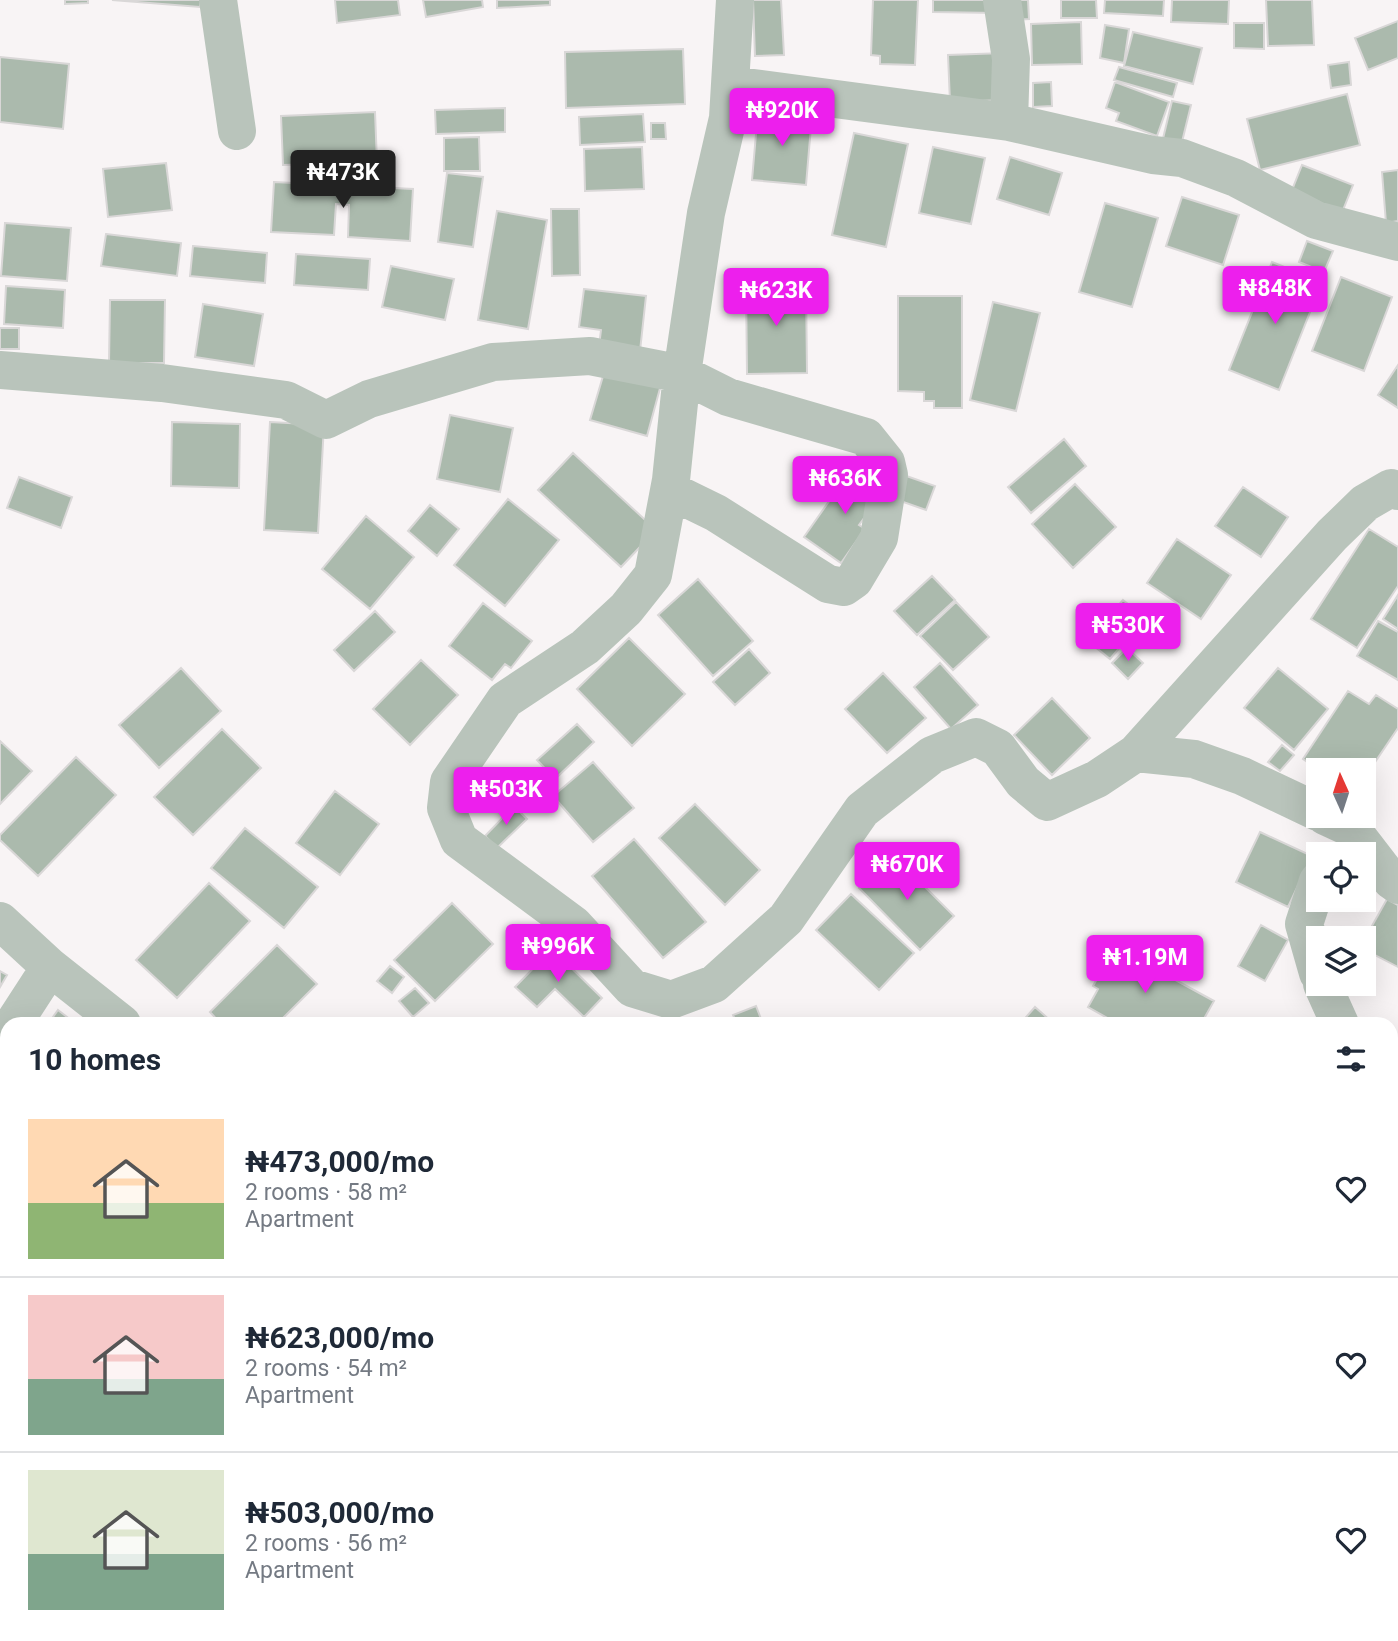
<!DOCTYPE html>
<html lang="en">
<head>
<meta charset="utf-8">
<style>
  :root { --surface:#fff; --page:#f2f2f3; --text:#1f2937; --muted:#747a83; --line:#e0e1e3; --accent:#ed1fed }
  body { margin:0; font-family:Roboto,sans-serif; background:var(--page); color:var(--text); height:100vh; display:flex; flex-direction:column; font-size:26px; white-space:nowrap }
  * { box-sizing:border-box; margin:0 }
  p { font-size:23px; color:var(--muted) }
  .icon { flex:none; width:38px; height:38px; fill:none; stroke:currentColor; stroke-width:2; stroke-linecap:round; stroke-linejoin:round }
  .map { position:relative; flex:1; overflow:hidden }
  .details { position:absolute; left:0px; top:1017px; width:1398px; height:625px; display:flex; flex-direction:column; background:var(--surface); border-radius:21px 21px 0 0; box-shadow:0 7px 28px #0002 }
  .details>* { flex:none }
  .needle { width:46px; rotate:357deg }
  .controls { position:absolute; left:1306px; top:758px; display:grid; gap:14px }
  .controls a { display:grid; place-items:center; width:70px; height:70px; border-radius:0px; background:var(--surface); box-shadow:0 7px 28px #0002; font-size:35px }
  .price { position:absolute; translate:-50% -60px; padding:0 16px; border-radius:7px; background:var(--accent); color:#fff; font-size:23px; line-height:46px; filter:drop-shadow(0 2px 4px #0008) }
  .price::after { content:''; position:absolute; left:50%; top:42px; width:21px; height:16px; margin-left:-10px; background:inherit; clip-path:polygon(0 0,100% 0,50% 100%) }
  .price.on { background:#222; color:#fff }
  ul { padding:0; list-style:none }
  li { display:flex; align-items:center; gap:21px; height:175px; padding:0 28px }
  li+li { border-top:2px solid var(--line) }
  li span { display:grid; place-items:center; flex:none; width:196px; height:140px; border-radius:0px; color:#555 }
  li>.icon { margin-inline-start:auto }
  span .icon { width:84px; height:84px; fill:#fffc; stroke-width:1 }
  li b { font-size:30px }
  h2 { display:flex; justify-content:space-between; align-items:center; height:84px; padding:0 28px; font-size:30px }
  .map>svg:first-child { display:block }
  .building { fill:#abbaad; stroke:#d9d7d7; stroke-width:2 }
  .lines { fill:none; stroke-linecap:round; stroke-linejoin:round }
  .minor { stroke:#b9c4bb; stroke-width:38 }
</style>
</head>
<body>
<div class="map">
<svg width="1398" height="1641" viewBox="0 0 1398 1641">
  <rect width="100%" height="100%" fill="#f8f4f5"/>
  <!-- building -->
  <path class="building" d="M65,0H88V3L65,4Z
    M112,0H201L200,7Z
    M335,0H398L400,15L337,23Z
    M423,0H482L483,7L426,17Z
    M497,0H550V5L497,8Z
    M753,0H781L784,55L755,56Z
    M873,0H918L915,65L880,64V56L871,55Z
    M933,0H996V13L933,12Z
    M1009,0H1028L1029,19L1010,20Z
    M1061,0H1096L1097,18H1061Z
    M1105,0H1164L1163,16L1104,13Z
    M1172,0H1229L1228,24L1171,22Z
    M1266,0H1312L1314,45L1268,46Z
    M1398,21V58L1368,70L1355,38Z
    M1081,22L1082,64L1032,65L1031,24Z
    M1234,23H1264V49L1234,48Z
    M1105,25L1129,29L1124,63L1100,58Z
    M1133,32L1202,48L1193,84L1124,66Z
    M683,49L685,104L566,108L565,52Z
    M1004,53L1005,100L950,102L948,55Z
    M0,57L69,64L63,129L0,122Z
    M1349,62L1351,85L1331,88L1328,65Z
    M1119,67L1177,83L1173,97L1114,80Z
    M1051,82L1052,106L1033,107V83Z
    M1115,82L1169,102L1157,136L1116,121L1119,113L1106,108Z
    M1347,94L1360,145L1260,170L1247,119Z
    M1172,101L1191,105L1180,150L1161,147Z
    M505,108V132L436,134L435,110Z
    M758,111L812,115L806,185L752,180Z
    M375,112L377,162L283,165L281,116Z
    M643,114L645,142L580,145L579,117Z
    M651,123H665L666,139H651Z
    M854,133L908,144L886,247L832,235Z
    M479,137L480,171H444V138Z
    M642,147L644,189L585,191L584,149Z
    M933,147L985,158L971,224L919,213Z
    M1010,157L1062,173L1049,215L997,199Z
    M166,163L172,210L108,217L103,169Z
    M1302,165L1353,185L1341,215L1290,195Z
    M1398,170V221L1386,223L1382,172Z
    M447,173L483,177L473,247L438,242Z
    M274,182L413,189L410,241L348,237L349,205L336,204L334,235L271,232Z
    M1182,197L1239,215L1223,265L1166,246Z
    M1105,203L1158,218L1132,307L1079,292Z
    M551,209H579L580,275L552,276Z
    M497,211L547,220L528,329L478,320Z
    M5,223L71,228L67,281L1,276Z
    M106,234L181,243L177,276L101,266Z
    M1307,241L1333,251L1324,272L1299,262Z
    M193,246L267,253L265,283L190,276Z
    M296,254L370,259L368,290L294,285Z
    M1272,262L1322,282L1279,390L1229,370Z
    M391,266L454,279L445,320L382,307Z
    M1341,277L1392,297L1364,371L1312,351Z
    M746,283H806L807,373L747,374Z
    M6,286L65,290L63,328L4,324Z
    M584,289L646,296L640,351L599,346L601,330L579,327Z
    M898,296H962V408H934V401H924V392L898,391Z
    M110,300H165L164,363H109Z
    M993,302L1040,313L1016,411L970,400Z
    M203,304L263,314L254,366L195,357Z
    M0,328H19V349H0Z
    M1398,365V408L1378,395Z
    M606,366L662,381L647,436L590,420Z
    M450,415L513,428L500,492L437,479Z
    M172,422L240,424L239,488L171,486Z
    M270,422L324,425L318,533L264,530Z
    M1064,439L1086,466L1031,513L1008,487Z
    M573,453L656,530L621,567L538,490Z
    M853,467L885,490L859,525L865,529L841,563L804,537Z
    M898,473L935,486L926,510L889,497Z
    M19,477L72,497L61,528L7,508Z
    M1075,484L1116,527L1073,568L1032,524Z
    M1243,487L1288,517L1261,557L1215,526Z
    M508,499L559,540L505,606L454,565Z
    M430,505L459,529L437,556L408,531Z
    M366,516L414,557L370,609L322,569Z
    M1369,529L1398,547V586L1357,648L1311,619Z
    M1177,539L1231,575L1201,619L1147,583Z
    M932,576L955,600L917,635L894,611Z
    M698,579L753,641L713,676L658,615Z
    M1398,595V629L1383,619Z
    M1123,600L1145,618L1110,659L1088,641Z
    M956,602L989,637L953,670L920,636Z
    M483,603L532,641L511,668L505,664L492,680L449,646Z
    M375,611L395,632L354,671L334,650Z
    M1378,621L1398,632V680L1357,656Z
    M629,638L685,694L632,746L577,689Z
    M1127,648L1143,663L1128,679L1112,663Z
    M749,649L770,673L735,705L713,682Z
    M421,660L458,695L410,745L373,709Z
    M940,663L978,705L951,729L914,687Z
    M181,668L221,711L159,768L119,725Z
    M1278,668L1328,709L1294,750L1244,708Z
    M883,673L926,718L887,753L845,709Z
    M1348,691L1369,704L1376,695L1398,709V728L1363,780V770H1319L1303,759Z
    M1052,698L1090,738L1052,775L1014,735Z
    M577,724L594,742L555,779L537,760Z
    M222,729L261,768L193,835L154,797Z
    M0,741L32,771L0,804Z
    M1282,745L1294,755L1280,771L1268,762Z
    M76,757L116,795L38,876L0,840V835Z
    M593,762L634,808L593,842L553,796Z
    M335,791L379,824L340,875L296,843Z
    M695,804L760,870L725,905L659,838Z
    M514,806L527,819L497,848L485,836Z
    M245,828L318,887L284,928L211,868Z
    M1260,832L1312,856L1288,907L1236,882Z
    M634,839L706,922L663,958L592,876Z
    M893,855L954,916L920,950L859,888Z
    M209,883L250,921L177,998L136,960Z
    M851,894L914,953L879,990L816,930Z
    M1387,899L1398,905V967L1363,949V942Z
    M452,903L493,944L435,1001L394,960Z
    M1261,925L1288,940L1265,981L1238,966Z
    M277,945L317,984L277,1024H221L210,1012Z
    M1115,947L1214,1001L1201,1024H1118L1088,1007L1098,989L1093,986Z
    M552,949L602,998L584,1017L555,989L537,1007L515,987Z
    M390,966L404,977L392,993L377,981Z
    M0,971L7,975L0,987Z
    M415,988L429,1003L413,1017L399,1001Z
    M756,1006L763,1024H737L733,1015Z
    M1035,1007L1052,1022L1054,1024H1020Z
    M58,1010L76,1024H48Z
    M0,1148L7,1154V1189L0,1199Z
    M7,1293V1418L4,1421L0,1418V1329L2,1326L0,1324V1301Z
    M10,1634H60L68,1641H5Z
    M325,1634H383L373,1641H329Z
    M506,1634H547L539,1641H511Z
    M598,1634H675L667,1641H603Z
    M1111,1634H1159L1149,1641H1115Z
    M1295,1634H1327L1334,1639L1332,1641H1291Z"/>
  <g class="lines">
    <!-- minor -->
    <path class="minor" d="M218,0L237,131
      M735,0L728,118L706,213L682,374L671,480L653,575L626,609L585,647L505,700L449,782L446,808L459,840L574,925L632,988L671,1000L714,984L786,919L862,810L932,755L976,737L998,748L1023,782L1047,802L1097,779L1136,753L1332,535L1365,503L1391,488L1398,491
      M1002,0L1011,59L1009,122
      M730,85L1009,122L1153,155L1182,158L1236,178L1316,220L1398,242
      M0,370L162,383L286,400L326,420L369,399L493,362L590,356L682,374L728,397L866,437L886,462L889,475L879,538L854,580L844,587L828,584L716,513L669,490
      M1136,753L1194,759L1242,776L1318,812
      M1325,816L1351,828L1391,880L1398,885
      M1318,881L1304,924L1318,973
      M0,921L50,967L122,1024
      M1322,984L1340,1024
      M13,1024L50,967
      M1391,1070L1398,1062
      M1391,1315L1398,1323
      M0,1443L7,1436
      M783,1634L791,1641
      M1260,1634L1266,1641
      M408,1641L416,1634
      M709,1641L718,1634
      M826,1641L832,1634"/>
  </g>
</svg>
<div class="controls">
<a><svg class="needle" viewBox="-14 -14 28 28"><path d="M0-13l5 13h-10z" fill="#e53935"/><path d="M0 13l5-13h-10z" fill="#747a83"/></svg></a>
<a><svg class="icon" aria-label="locate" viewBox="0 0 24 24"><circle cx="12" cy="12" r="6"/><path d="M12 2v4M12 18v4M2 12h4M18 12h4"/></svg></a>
<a><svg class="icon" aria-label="layers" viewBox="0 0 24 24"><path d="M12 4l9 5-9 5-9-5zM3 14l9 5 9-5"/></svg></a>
</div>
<b class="price" style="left:782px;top:148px">₦920K</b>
<b class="price on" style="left:343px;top:210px">₦473K</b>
<b class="price" style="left:1275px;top:326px">₦848K</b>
<b class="price" style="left:776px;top:328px">₦623K</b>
<b class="price" style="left:845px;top:516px">₦636K</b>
<b class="price" style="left:1128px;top:663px">₦530K</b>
<b class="price" style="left:506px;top:827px">₦503K</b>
<b class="price" style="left:907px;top:902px">₦670K</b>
<b class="price" style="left:558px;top:984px">₦996K</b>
<b class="price" style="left:1145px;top:995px">₦1.19M</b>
<section class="details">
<h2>10 homes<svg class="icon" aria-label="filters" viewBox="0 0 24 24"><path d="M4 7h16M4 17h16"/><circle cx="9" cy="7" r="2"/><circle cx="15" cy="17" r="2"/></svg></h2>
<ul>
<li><span style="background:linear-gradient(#ffd9b3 60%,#8fb573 0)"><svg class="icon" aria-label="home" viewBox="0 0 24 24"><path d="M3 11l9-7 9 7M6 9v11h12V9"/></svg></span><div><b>₦473,000/mo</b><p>2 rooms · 58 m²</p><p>Apartment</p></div><svg class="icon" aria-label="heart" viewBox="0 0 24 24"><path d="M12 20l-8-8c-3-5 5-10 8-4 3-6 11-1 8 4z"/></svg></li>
<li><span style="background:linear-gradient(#f6c9c9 60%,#7fa58c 0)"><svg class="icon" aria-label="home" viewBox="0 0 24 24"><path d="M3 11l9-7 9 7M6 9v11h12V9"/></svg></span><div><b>₦623,000/mo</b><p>2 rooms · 54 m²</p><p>Apartment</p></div><svg class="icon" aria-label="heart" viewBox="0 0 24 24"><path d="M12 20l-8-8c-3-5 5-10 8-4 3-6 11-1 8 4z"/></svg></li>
<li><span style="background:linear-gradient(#dfe7d0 60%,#7fa58c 0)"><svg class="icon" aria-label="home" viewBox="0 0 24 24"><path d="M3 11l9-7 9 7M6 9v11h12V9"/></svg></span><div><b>₦503,000/mo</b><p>2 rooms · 56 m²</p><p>Apartment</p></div><svg class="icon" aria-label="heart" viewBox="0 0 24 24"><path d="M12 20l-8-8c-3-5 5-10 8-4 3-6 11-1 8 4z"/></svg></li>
</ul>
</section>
</div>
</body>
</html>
